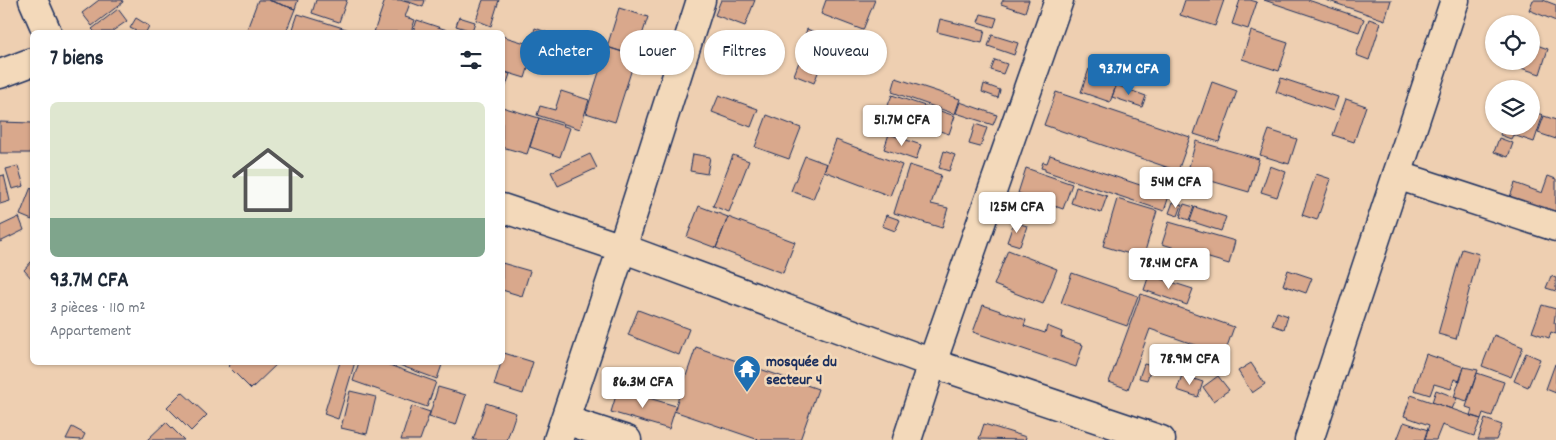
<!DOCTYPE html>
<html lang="fr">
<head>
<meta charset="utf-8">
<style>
  :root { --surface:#fff; --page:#f2f2f3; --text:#1f2937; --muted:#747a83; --accent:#1f6fb2 }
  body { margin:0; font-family:Dekko,sans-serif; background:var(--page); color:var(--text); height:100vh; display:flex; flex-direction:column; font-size:19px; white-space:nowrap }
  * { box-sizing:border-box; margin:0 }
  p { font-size:16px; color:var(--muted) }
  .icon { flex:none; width:28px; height:28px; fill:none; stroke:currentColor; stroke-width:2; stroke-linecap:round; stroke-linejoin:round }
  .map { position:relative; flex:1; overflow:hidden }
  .sheet { position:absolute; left:30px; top:30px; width:475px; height:335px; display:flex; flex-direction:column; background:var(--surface); border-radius:8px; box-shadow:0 1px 4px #0004 }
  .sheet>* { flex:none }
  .guide { position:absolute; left:520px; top:30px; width:475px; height:45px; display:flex; gap:10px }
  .fabs { position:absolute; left:1485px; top:15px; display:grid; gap:10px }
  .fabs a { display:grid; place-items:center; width:55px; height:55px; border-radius:50%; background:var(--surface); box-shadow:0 1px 4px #0004; font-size:25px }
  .price { position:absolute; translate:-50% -42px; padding:0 11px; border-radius:5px; background:#fff; color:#222; font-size:16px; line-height:32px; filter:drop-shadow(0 1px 2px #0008) }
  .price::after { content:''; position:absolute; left:50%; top:30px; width:15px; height:11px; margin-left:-8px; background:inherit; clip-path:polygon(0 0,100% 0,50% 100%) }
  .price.on { background:var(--accent); color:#fff }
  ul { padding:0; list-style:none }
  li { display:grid; align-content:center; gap:10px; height:265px; padding:0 20px }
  li span { display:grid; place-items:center; height:155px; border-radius:8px; color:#555 }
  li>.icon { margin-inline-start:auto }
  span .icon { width:90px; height:90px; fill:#fffc; stroke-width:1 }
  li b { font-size:21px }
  h2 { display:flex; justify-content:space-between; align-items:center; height:60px; padding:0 20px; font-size:21px }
  .tag { padding:0 18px; border-radius:22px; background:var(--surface); box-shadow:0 1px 4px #0004; font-size:18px; line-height:45px }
  .tag.on { background:var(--accent); color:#fff }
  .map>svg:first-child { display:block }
  .building { fill:#d9a88c; stroke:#1b2f5e }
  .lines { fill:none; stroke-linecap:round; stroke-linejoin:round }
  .street-casing { stroke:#1b2f5e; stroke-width:31 }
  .secondary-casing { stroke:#1b2f5e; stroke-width:31 }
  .street { stroke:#f3d9ba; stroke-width:28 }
  .secondary { stroke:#f3d9ba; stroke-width:28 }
  .labels { text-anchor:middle; stroke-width:5; stroke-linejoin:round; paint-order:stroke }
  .poi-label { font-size:16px; font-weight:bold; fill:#1b2f5e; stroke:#f3d9ba; text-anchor:start }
</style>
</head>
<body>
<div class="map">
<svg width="1556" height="440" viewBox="0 0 1556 440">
  <rect width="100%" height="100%" fill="#eecfb1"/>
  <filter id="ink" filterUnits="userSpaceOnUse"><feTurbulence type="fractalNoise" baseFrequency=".02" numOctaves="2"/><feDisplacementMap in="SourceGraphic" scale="10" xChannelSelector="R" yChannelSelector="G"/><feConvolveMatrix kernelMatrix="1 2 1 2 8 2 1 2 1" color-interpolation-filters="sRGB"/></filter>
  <g filter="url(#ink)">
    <!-- building -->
    <path class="building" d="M99,0H122L123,2L92,26L82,13Z
      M258,0H268L295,9L286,32H246Z
      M268,0H298L295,9Z
      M316,0H347L339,22L312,13Z
      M385,0H400L410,3L405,17L415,20L411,32H374Z
      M404,0H425L423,7Z
      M483,0H499L491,26L476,20Z
      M721,0H755L745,26L715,15Z
      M826,0H875L863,30L821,14Z
      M1003,0H1029L1025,12L1001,4Z
      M1185,0H1224L1215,26L1180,15Z
      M1240,0H1250L1257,2L1248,29L1232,24Z
      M1264,0H1308L1364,19L1359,32Z
      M1326,0H1391L1385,20Z
      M1533,0H1543L1556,5V21L1529,10Z
      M619,8L648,17L635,56L607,47Z
      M118,9L127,21L111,32H95L92,29Z
      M298,14L356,32H292Z
      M981,14L997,18L994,27L978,22Z
      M459,17L475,22L472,31L456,26Z
      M136,18L149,26L146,32H138L130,28Z
      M940,19L985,30L982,43L937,32Z
      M1369,19L1381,23L1369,60L1356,55Z
      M417,20L447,30L446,32H413Z
      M535,28L546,32L542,45L531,42Z
      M807,29L845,44L840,58L802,44Z
      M1251,31L1288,43L1279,71L1242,59Z
      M992,35L1018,43L1014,55L988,46Z
      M502,36L535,46L525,78L502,71Z
      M1531,43L1548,49L1540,74L1521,68L1524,61H1531Z
      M535,46L565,56L559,73L530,63Z
      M607,47L636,56L615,122L586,113Z
      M802,54L822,62L814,83L794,75Z
      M995,60L1007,64L1003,74L991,70Z
      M1089,69L1119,79L1110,102L1081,92Z
      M502,71L510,74L502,97Z
      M896,78L960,99L955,114L892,92Z
      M1281,78L1338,97L1333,111L1276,92Z
      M1212,82L1237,91L1219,142L1194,134Z
      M984,84L1000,90L998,98L982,92Z
      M1116,85L1146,96L1142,107L1112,97Z
      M561,91L589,100L580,129L537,115L540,106L555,110Z
      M1056,92L1190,137L1178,171L1044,125Z
      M719,95L758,109L751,127L712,112Z
      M892,95L955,116L949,134L885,113Z
      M1346,99L1366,106L1354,142L1333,135Z
      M960,102L997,115L993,125L956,113Z
      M502,107L539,118L527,154L502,147Z
      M1531,111L1543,115L1534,142L1513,135L1511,139L1500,135L1503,126H1531Z
      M767,115L801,128L789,159L755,147Z
      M1544,116L1556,120V139L1538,133Z
      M539,118L570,128L560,157L530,147Z
      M0,122L32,123V153H0Z
      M975,124L987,128L980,147L969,144Z
      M1269,130L1297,139L1289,164L1260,155Z
      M889,134L921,145L916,160L884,149Z
      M1499,138L1513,143L1508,157L1494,152Z
      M836,140L902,165L890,196L824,171Z
      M1196,141L1259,159L1249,192L1187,174Z
      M944,151L955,155L949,171L939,168Z
      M590,154L597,168L558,186L551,172Z
      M693,154L710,157L707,174L690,171Z
      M733,155L749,161L729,212L713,206Z
      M1050,155L1155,190L1163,167L1177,172L1164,211L1045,171V169L1041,168L1043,162L1047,163Z
      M805,156L827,164L813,199L791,191Z
      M909,165L941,175L931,204L948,208L942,228L894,213Z
      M18,166L24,186L12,189L6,169Z
      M1270,166L1286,172L1277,197L1261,192Z
      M1026,168L1072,184L1063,209L1018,193Z
      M1316,174L1331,179L1317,220L1302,215Z
      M4,175L10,201L0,204V176Z
      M1548,176L1556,179V212L1510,197L1515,183L1542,193Z
      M31,187L32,188V220L20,215Z
      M1076,187L1107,196L1101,213L1071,203Z
      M1117,199L1157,211L1143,258L1103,246Z
      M1173,202L1182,205L1178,216L1169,213Z
      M1184,204L1194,207L1189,220L1180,217Z
      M699,206L728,217L716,248L687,237Z
      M1195,207L1226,217L1221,231L1190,221Z
      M886,215L900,220L895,231L882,226Z
      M19,217L24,230L0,242V226Z
      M728,217L795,242L783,273L716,248Z
      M1014,222L1027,226L1020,246L1007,242Z
      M1169,222L1235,241L1229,264L1162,244Z
      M1462,249L1479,254L1456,339L1438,334Z
      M1008,250L1057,269L1043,304L994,285Z
      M32,261V279L24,270Z
      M502,263L530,271L522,296L502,290Z
      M1288,270L1312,278L1306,293L1283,285Z
      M1072,273L1138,296L1127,326L1061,303Z
      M1149,275L1193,289L1187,305L1144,290Z
      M1551,276L1556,278V291L1546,288Z
      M1141,294L1234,327L1224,355L1150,329L1128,389L1109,382Z
      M983,305L1026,320L1024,326L1045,333L1047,326L1062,332L1061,337L1083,345L1076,367L973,332Z
      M1542,305L1556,309L1554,323L1556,324V334L1551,332L1549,338L1532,332Z
      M638,310L689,329L679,355L628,335Z
      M1277,312L1288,316L1284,329L1272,325Z
      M1494,335L1523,347L1511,377L1482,366Z
      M696,347L818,389L800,440H759L674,411Z
      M504,353L533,362L523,394L494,385Z
      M1526,353L1540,359L1528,387L1514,381Z
      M1426,354L1464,367L1460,381L1454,379L1451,389L1434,384L1430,395L1414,390Z
      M232,362H279L251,389L228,366Z
      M340,362H355L338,419L324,414Z
      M359,362H381L436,382L427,407L353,381Z
      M391,362H443L437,379Z
      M1251,363L1265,384L1252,393L1238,371Z
      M1144,364L1152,366L1147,380L1139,378Z
      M1555,364H1556V393L1546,389Z
      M1464,367L1478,370L1467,401L1454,397Z
      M1477,373L1504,382L1492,416L1483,413L1481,419L1470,416L1472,409L1466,407Z
      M1182,375L1203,382L1198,397L1177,390Z
      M1218,376L1229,390L1213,401L1203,387Z
      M438,387L466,395L456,425L429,417Z
      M618,389L676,406L669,429L611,412Z
      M1436,390L1457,398L1452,409L1432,402Z
      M350,391L376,397L367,434L341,428Z
      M182,392L207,415L191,431L167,407Z
      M1411,395L1481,419L1474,436L1442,425L1436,440H1424L1429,425L1404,416Z
      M486,403L516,413L507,440H473Z
      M412,406L430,412L420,440H401Z
      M1485,419L1502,425L1496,440H1478Z
      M166,422L184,440H147Z
      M1404,422L1428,430L1425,440H1397Z
      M984,424L1026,437L1025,440L979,439Z
      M72,427L85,434L82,440L66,439Z"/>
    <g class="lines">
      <defs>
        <path id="street" d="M33,0L47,32
          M701,0L622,248L932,363L1059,0
          M0,74L32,62
          M1397,175L1556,227
          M502,208L622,248L558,440
          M565,420L627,440
          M907,440L932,363L1161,440"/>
        <path id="secondary" d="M1309,440L1455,0"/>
      </defs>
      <!-- street casing -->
      <use href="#street" class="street-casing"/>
      <!-- secondary casing -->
      <use href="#secondary" class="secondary-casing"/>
      <!-- street -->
      <use href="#street" class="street"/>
      <!-- secondary -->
      <use href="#secondary" class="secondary"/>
    </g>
  </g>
  <!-- icons -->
  <defs>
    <symbol id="temple-pin" viewBox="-11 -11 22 30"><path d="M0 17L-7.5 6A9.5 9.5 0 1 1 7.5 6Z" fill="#1f6fb2" stroke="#f3d9ba"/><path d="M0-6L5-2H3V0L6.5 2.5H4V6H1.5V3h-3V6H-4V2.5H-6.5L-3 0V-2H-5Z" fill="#fff"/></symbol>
  </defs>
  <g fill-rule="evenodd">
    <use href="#temple-pin" x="731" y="353" width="32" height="43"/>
  </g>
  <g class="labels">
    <!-- poi labels -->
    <g class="poi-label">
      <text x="766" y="366">mosquée du<tspan x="766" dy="18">secteur 4</tspan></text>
    </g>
  </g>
</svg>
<div class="fabs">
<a><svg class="icon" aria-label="locate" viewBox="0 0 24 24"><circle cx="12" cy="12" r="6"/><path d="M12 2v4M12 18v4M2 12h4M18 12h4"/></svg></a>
<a><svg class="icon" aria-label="layers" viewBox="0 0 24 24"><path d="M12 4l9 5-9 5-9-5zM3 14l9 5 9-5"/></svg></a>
</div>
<b class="price on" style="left:1129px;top:96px">93.7M CFA</b>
<b class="price" style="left:902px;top:147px">51.7M CFA</b>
<b class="price" style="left:1176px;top:209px">54M CFA</b>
<b class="price" style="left:1017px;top:234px">125M CFA</b>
<b class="price" style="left:1169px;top:290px">78.4M CFA</b>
<b class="price" style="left:1190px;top:386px">78.9M CFA</b>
<b class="price" style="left:643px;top:409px">86.3M CFA</b>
<div class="guide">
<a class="tag on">Acheter</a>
<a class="tag">Louer</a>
<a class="tag">Filtres</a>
<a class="tag">Nouveau</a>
</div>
<section class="sheet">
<h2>7 biens<svg class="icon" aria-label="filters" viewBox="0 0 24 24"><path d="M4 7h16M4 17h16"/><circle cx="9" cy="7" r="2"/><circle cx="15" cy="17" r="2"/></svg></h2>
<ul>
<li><span style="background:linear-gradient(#dfe7d0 75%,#7fa58c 0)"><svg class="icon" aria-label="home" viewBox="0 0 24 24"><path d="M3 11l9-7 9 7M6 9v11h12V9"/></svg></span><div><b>93.7M CFA</b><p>3 pièces · 110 m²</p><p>Appartement</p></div></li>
</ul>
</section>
</div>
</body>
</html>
